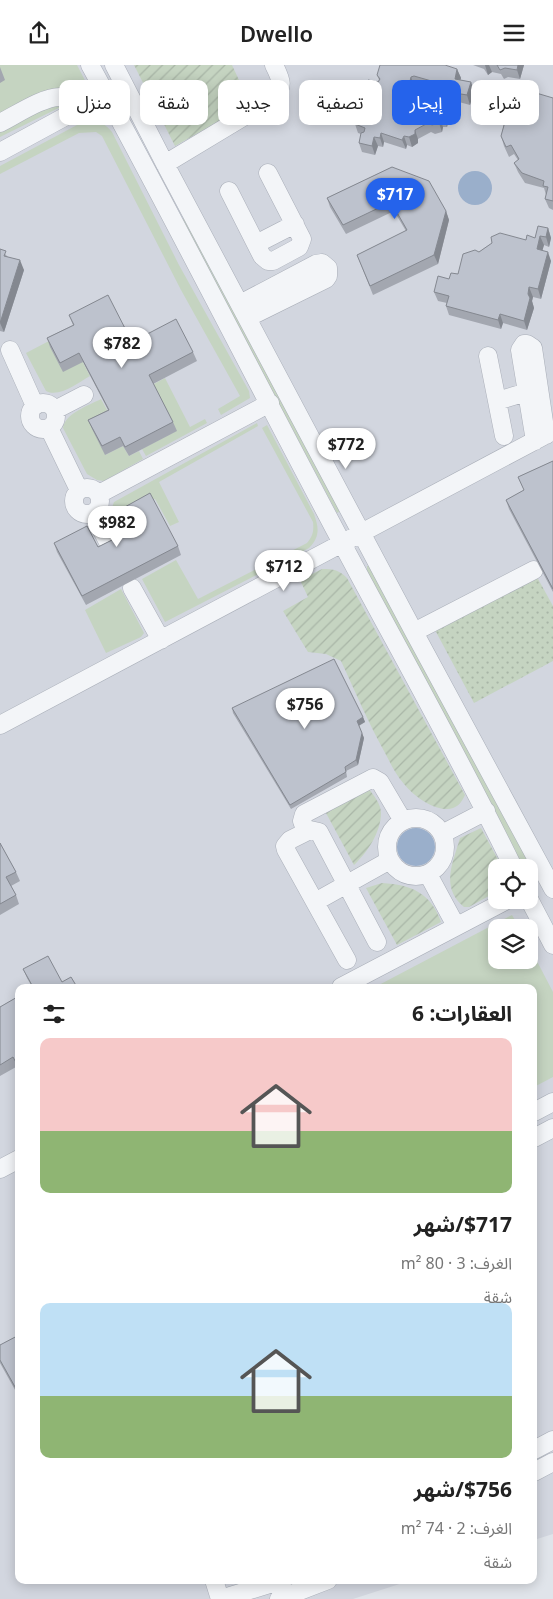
<!DOCTYPE html>
<html lang="ar">
<head>
<meta charset="utf-8">
<style>
  :root { --surface:#fff; --page:#f6f6f6; --text:#222; --muted:#767676; --accent:#2563eb }
  body { margin:0; font-family:"Noto Sans","Noto Sans Arabic",sans-serif; background:var(--page); color:var(--text); direction:rtl; height:100vh; display:flex; flex-direction:column; font-size:19px; white-space:nowrap }
  * { box-sizing:border-box; margin:0 }
  p { font-size:16px; color:var(--muted) }
  .icon { flex:none; width:28px; height:28px; fill:none; stroke:currentColor; stroke-width:2; stroke-linecap:round; stroke-linejoin:round }
  .map { position:relative; flex:1; overflow:hidden; direction:ltr }
  .drawer { position:absolute; left:15px; top:919px; width:522px; height:600px; display:flex; flex-direction:column; background:var(--surface); border-radius:10px; box-shadow:0 2px 12px #0003; direction:rtl }
  .drawer>* { flex:none }
  .hud { position:absolute; left:15px; top:15px; width:524px; height:45px; direction:rtl; display:flex; gap:10px }
  .tools { position:absolute; left:488px; top:794px; display:grid; gap:10px }
  .tools a { display:grid; place-items:center; width:50px; height:50px; border-radius:10px; background:var(--surface); box-shadow:0 2px 12px #0003; font-size:25px }
  .price { position:absolute; translate:-50% -42px; padding:0 11px; border-radius:18px; background:#fff; color:#222; font-size:16px; line-height:32px; filter:drop-shadow(0 1px 2px #0008) }
  .price::after { content:''; position:absolute; left:50%; top:30px; width:15px; height:11px; margin-left:-8px; background:inherit; clip-path:polygon(0 0,100% 0,50% 100%) }
  .price.current { background:var(--accent); color:#fff }
  ul { padding:0; list-style:none }
  li { display:grid; align-content:center; gap:10px; height:265px; padding:0 25px }
  li span { display:grid; place-items:center; height:155px; border-radius:10px; color:#555 }
  li>.icon { margin-inline-start:auto }
  span .icon { width:90px; height:90px; fill:#fffc; stroke-width:1 }
  li b { font-size:21px }
  h2 { display:flex; justify-content:space-between; align-items:center; height:60px; padding:0 25px; font-size:21px }
  .chip { padding:0 18px; border-radius:10px; background:var(--surface); box-shadow:0 2px 12px #0003; font-size:18px; line-height:45px }
  .chip.current { background:var(--accent); color:#fff }
  header { display:flex; justify-content:space-between; align-items:center; height:65px; padding:0 25px; background:var(--surface); font-size:22px; font-weight:600 }
  .map>svg:first-child { display:block }
  .built { fill:#d2d6df; fill-rule:evenodd }
  .grass { fill:#c5d4c1 }
  .park { fill:url(#park-dots) }
  .garden { fill:url(#garden-furrows) }
  .water { fill:#9aafcb }
  .lines { fill:none; stroke-linecap:round; stroke-linejoin:round }
  .minor-casing { stroke:#a9aeb8; stroke-width:19 }
  .minor { stroke:#f3f5f8; stroke-width:18 }
  .wall { fill:#a3a7b0; fill-rule:evenodd }
  .shaded-wall { fill:#848890 }
  .building { fill:#bdc2cd; stroke:#848890; fill-rule:evenodd }
</style>
</head>
<body>
<header><svg class="icon" aria-label="menu" viewBox="0 0 24 24"><path d="M4 6h16M4 12h16M4 18h16"/></svg>Dwello<svg class="icon" aria-label="share" viewBox="0 0 24 24"><path d="M12 15V3M7 8l5-5 5 5M5 13v7h14v-7"/></svg></header>
<div class="map">
<svg width="553" height="1534" viewBox="0 0 553 1534">
  <defs>
    <pattern id="park-dots" width="8" height="8" patternUnits="userSpaceOnUse" patternTransform="scale(1.25)"><rect width="8" height="8" fill="#c5d4c1"/><path d="M2 2h.1M6 6h.1" fill="none" stroke="#a9b6a7" stroke-width="1.8" stroke-linecap="round"/></pattern>
    <pattern id="garden-furrows" width="10" height="10" patternUnits="userSpaceOnUse" patternTransform="scale(1.25)"><rect width="10" height="10" fill="#c5d4c1"/><path d="M-1 1l2-2M0 10L10 0M9 11l2-2" fill="none" stroke="#a9b6a7"/></pattern>
  </defs>
  <rect width="100%" height="100%" fill="#e0e4ea"/>
  <!-- built -->
  <path class="built" d="M0,0H553V1469L534,1475V922H19V1515H412L353,1534H0ZM496,802H529V835H496ZM496,862H529V895H496Z"/>
  <!-- grass -->
  <path class="grass" d="M0,0H77L91,27L0,72Z
    M91,55C101,56 106,60 112,67L179,200L249,326L250,333L221,350L218,344L240,331L181,225L102,71L96,67L79,68L0,109V101L77,60Z
    M185,153L340,446L337,448L181,155Z
    M49,276L83,297L90,311C78,318 59,333 46,326L26,288Z
    M165,313L190,362L205,354L207,358L146,391L142,384L176,366L152,320Z
    M101,334L112,354L105,390L123,381L129,391L139,386L143,394L104,416L97,415L87,409L63,363C65,348 90,340 101,334Z
    M257,358L258,361L159,417L179,457L170,461L155,434L121,452L130,471L120,475L109,451L114,437Z
    M267,360L314,449C319,463 320,472 309,483L165,557L142,514L176,495L198,534L307,478C313,471 314,465 313,457L262,363Z
    M367,501H370L527,793L526,796L519,795L367,507Z
    M121,524L144,568L141,572L106,588L85,545Z
    M512,850L519,862H496V895H529V881L553,927V1012L534,1022V922H375Z"/>
  <!-- park -->
  <path class="park" d="M537,512L553,541V596L474,638L435,565Z"/>
  <!-- garden -->
  <path class="garden" d="M134,0H232L250,39L175,81Z
    M322,504C334,504 339,505 347,513L465,730C461,739 455,745 445,744C430,743 413,730 404,719C395,709 390,697 384,686C368,657 355,626 341,596L326,589L308,587L283,546L308,532L300,515Z
    M369,724C374,731 381,739 381,748C381,767 367,788 354,800L326,748Z
    M481,763L502,802H496V827L469,842H464C440,822 453,798 460,773Z
    M382,818C412,820 431,828 441,857L397,880L366,823Z"/>
  <!-- water -->
  <path class="water" d="M458 123a17 17 0 1 1 34 0a17 17 0 1 1-34 0Z
    M397 782a19 19 0 1 1 38 0a19 19 0 1 1-38 0Z"/>
  <g class="lines">
    <defs>
      <path id="minor" d="M90,0C177,159 258,320 343,480C400,587 460,693 513,802
        M114,0L165,99L414,567L553,824
        M0,58C16,50 44,31 61,32C70,32 78,37 87,41
        M0,87L116,24
        M165,99L273,34C285,22 281,14 274,0
        M229,126L262,191L268,196H273L299,182L302,174L268,108
        M256,179L295,159
        M240,239L316,199L322,198L328,203V211L326,214L247,253
        M10,285L35,341
        M488,291L504,371
        M497,336L527,327
        M30 351a13 13 0 1 1 26 0a13 13 0 1 1-26 0Z
        M55,345L84,330
        M49,363L79,425
        M535,376L520,285L524,279H527L533,283L546,370
        M74 436a13 13 0 1 1 26 0a13 13 0 1 1-26 0Z
        M99,429L270,338
        M93,448L108,477
        M132,523L161,575
        M414,567L534,505
        M0,660L553,366
        M387 782a29 29 0 1 1 58 0a29 29 0 1 1-58 0Z
        M306,767L302,756L304,749L373,713L380,717L403,756
        M442,769L486,746
        M428,809L456,861
        M529,834L553,880
        M315,837L390,795
        M347,895L286,785L285,781L290,775L310,765L319,767L377,877
        M341,922L507,835
        M534,1047L553,1037
        M534,1073L553,1063
        M0,1104L19,1094
        M534,1385L553,1375
        M534,1407L553,1397
        M214,1515L220,1534
        M220,1534L283,1515
        M279,1534L328,1515"/>
    </defs>
    <!-- minor casing -->
    <use href="#minor" class="minor-casing"/>
    <!-- minor -->
    <use href="#minor" class="minor"/>
  </g>
  <!-- wall -->
  <path class="wall" d="M473,0H524L520,14L508,12L504,14L501,9L492,7L488,10L484,4Z
    M0,2L5,15L0,18Z
    M457,4L461,13L460,15L471,17L474,26L470,40L459,37L457,41L452,40L447,62H443L442,67L435,69L431,67L418,74V78L412,82L407,80L406,84L384,77L383,82L378,81L375,90L362,87L359,78L361,69L358,68L355,59L379,15L377,10ZM417,20L435,25L439,38L436,51L432,53L419,49L420,46L410,37L414,21Z
    M508,26L510,32L553,33V145L549,143L545,134L546,130L544,123L525,118L518,107L514,98L518,95L514,89L509,92L504,81L501,71L506,51L505,49L496,47L493,37Z
    M392,102L446,146L449,155L438,199L373,230L357,190L406,166L394,146L346,169L330,142L327,133Z
    M548,163L551,173L549,182L544,180L542,186L551,196L541,234L533,232L532,236L534,243L527,265L503,258L501,264L449,250L446,241L447,238L438,236L434,227L449,214L458,209L479,187L492,178L526,175L535,173Z
    M0,184L8,192L24,205L4,267L0,266Z
    M69,250L132,277L193,287L197,296L153,319L173,357L177,366L129,391L123,381L105,390L92,364L88,355L108,345L83,297L63,307L50,282L47,273L73,260Z
    M553,396V527L509,444L506,435L524,425L518,412Z
    M123,443L178,481L181,490L86,540L57,487L54,478L98,482L133,464L126,452Z
    M232,643L363,652L365,657L359,661L364,673L358,700L346,706L347,712L291,744L233,648Z
    M0,778L16,807L20,816L11,821L16,830L19,839L0,850Z
    M23,904L77,922H32L27,913Z
    M19,931V1006L16,1002L0,1011V942Z
    M19,1270V1332L0,1298V1280Z"/>
  <!-- shaded-wall -->
  <path class="shaded-wall" d="M485,0H489L492,7L488,10Z
    M518,0H524L520,14L517,5Z
    M457,4L461,13L458,23L455,14Z
    M411,12L414,21L408,45L417,37L420,46L419,49L411,55L404,41Z
    M471,17L474,26L470,40L467,30Z
    M455,28L459,37L457,41L454,32Z
    M448,31L452,40L447,62L444,53Z
    M440,53L443,62L442,67L439,58Z
    M415,65L418,74V78L412,82L409,72Z
    M381,68L384,77L383,82L380,73Z
    M404,71L407,80L406,84L402,75Z
    M374,72L378,81L375,90L372,81Z
    M446,146L449,155L438,199L434,190Z
    M548,163L551,173L549,182L546,172Z
    M540,171L544,180L540,194L537,184Z
    M548,187L551,196L541,234L538,224Z
    M20,195L24,205L4,267L0,258Z
    M529,222L533,232L532,236L534,243L527,265L524,256Z
    M500,249L503,258L501,264L498,255Z
    M363,652L365,657L358,661L357,656Z
    M362,668L364,673L358,700L356,695Z"/>
  <!-- building -->
  <path class="building" d="M380,0H445L457,4L455,14L471,17L467,30L455,28L454,32L448,31L444,53H440L439,58L432,60L428,58L415,65V69L409,72L404,71L402,75L381,68L380,73L374,72L372,81L359,78L361,68L364,67L365,63L355,59L368,15L378,17L380,14L377,10ZM414,11L442,19L435,23L436,28H442L436,51L432,53L408,46L416,40L417,37L413,35L404,41L411,12Z
    M497,0H518L517,5L505,3L500,5Z
    M516,22L553,33V136L545,134L548,122L543,121L544,116L522,108L514,98L519,94L511,80L506,82L501,71L508,46L504,45L505,40L493,37L496,24L508,26L506,32H512Z
    M392,102L429,116L446,146L434,190L370,221L357,190L407,165L391,137L343,160L327,133Z
    M538,161L548,163L546,172L540,171L537,184L548,187L538,224L529,222L528,229L530,233L524,256L500,249L498,255L446,241L449,231L434,227L438,211L449,214L451,208L458,209L463,189L475,185L479,187L492,178L491,172L500,168L526,175L527,170L535,173Z
    M0,184L6,186L4,191L20,195L0,258Z
    M108,230L132,277L176,254L193,287L149,310L173,357L125,382L120,372L102,381L88,355L109,345L79,288L60,298L47,273L74,260L69,250Z
    M553,396V524L506,435L524,425L518,412Z
    M150,428L178,481L82,531L54,478L87,461L98,482L134,464L123,443Z
    M334,594L363,652L357,656L362,668L356,695L345,702L346,707L290,740L232,643Z
    M0,778L16,807L6,812L16,830L0,839Z
    M48,891L62,917L71,912L77,922H33L23,904Z
    M19,931V1003L13,992L0,1000V942Z
    M19,1270V1329L0,1295V1280Z"/>
</svg>
<div class="tools">
<a><svg class="icon" aria-label="locate" viewBox="0 0 24 24"><circle cx="12" cy="12" r="6"/><path d="M12 2v4M12 18v4M2 12h4M18 12h4"/></svg></a>
<a><svg class="icon" aria-label="layers" viewBox="0 0 24 24"><path d="M12 4l9 5-9 5-9-5zM3 14l9 5 9-5"/></svg></a>
</div>
<b class="price current" style="left:395px;top:155px">$717</b>
<b class="price" style="left:122px;top:304px">$782</b>
<b class="price" style="left:346px;top:405px">$772</b>
<b class="price" style="left:117px;top:483px">$982</b>
<b class="price" style="left:284px;top:527px">$712</b>
<b class="price" style="left:305px;top:665px">$756</b>
<div class="hud">
<a class="chip">شراء</a>
<a class="chip current">إيجار</a>
<a class="chip">تصفية</a>
<a class="chip">جديد</a>
<a class="chip">شقة</a>
<a class="chip">منزل</a>
</div>
<section class="drawer">
<h2>العقارات: 6<svg class="icon" aria-label="filters" viewBox="0 0 24 24"><path d="M4 7h16M4 17h16"/><circle cx="9" cy="7" r="2"/><circle cx="15" cy="17" r="2"/></svg></h2>
<ul>
<li><span style="background:linear-gradient(#f6c9c9 60%,#8fb573 0)"><svg class="icon" aria-label="home" viewBox="0 0 24 24"><path d="M3 11l9-7 9 7M6 9v11h12V9"/></svg></span><div><b>$717/شهر</b><p>الغرف: 3 · 80 m²</p><p>شقة</p></div></li>
<li><span style="background:linear-gradient(#bfe0f5 60%,#8fb573 0)"><svg class="icon" aria-label="home" viewBox="0 0 24 24"><path d="M3 11l9-7 9 7M6 9v11h12V9"/></svg></span><div><b>$756/شهر</b><p>الغرف: 2 · 74 m²</p><p>شقة</p></div></li>
</ul>
</section>
</div>
</body>
</html>
